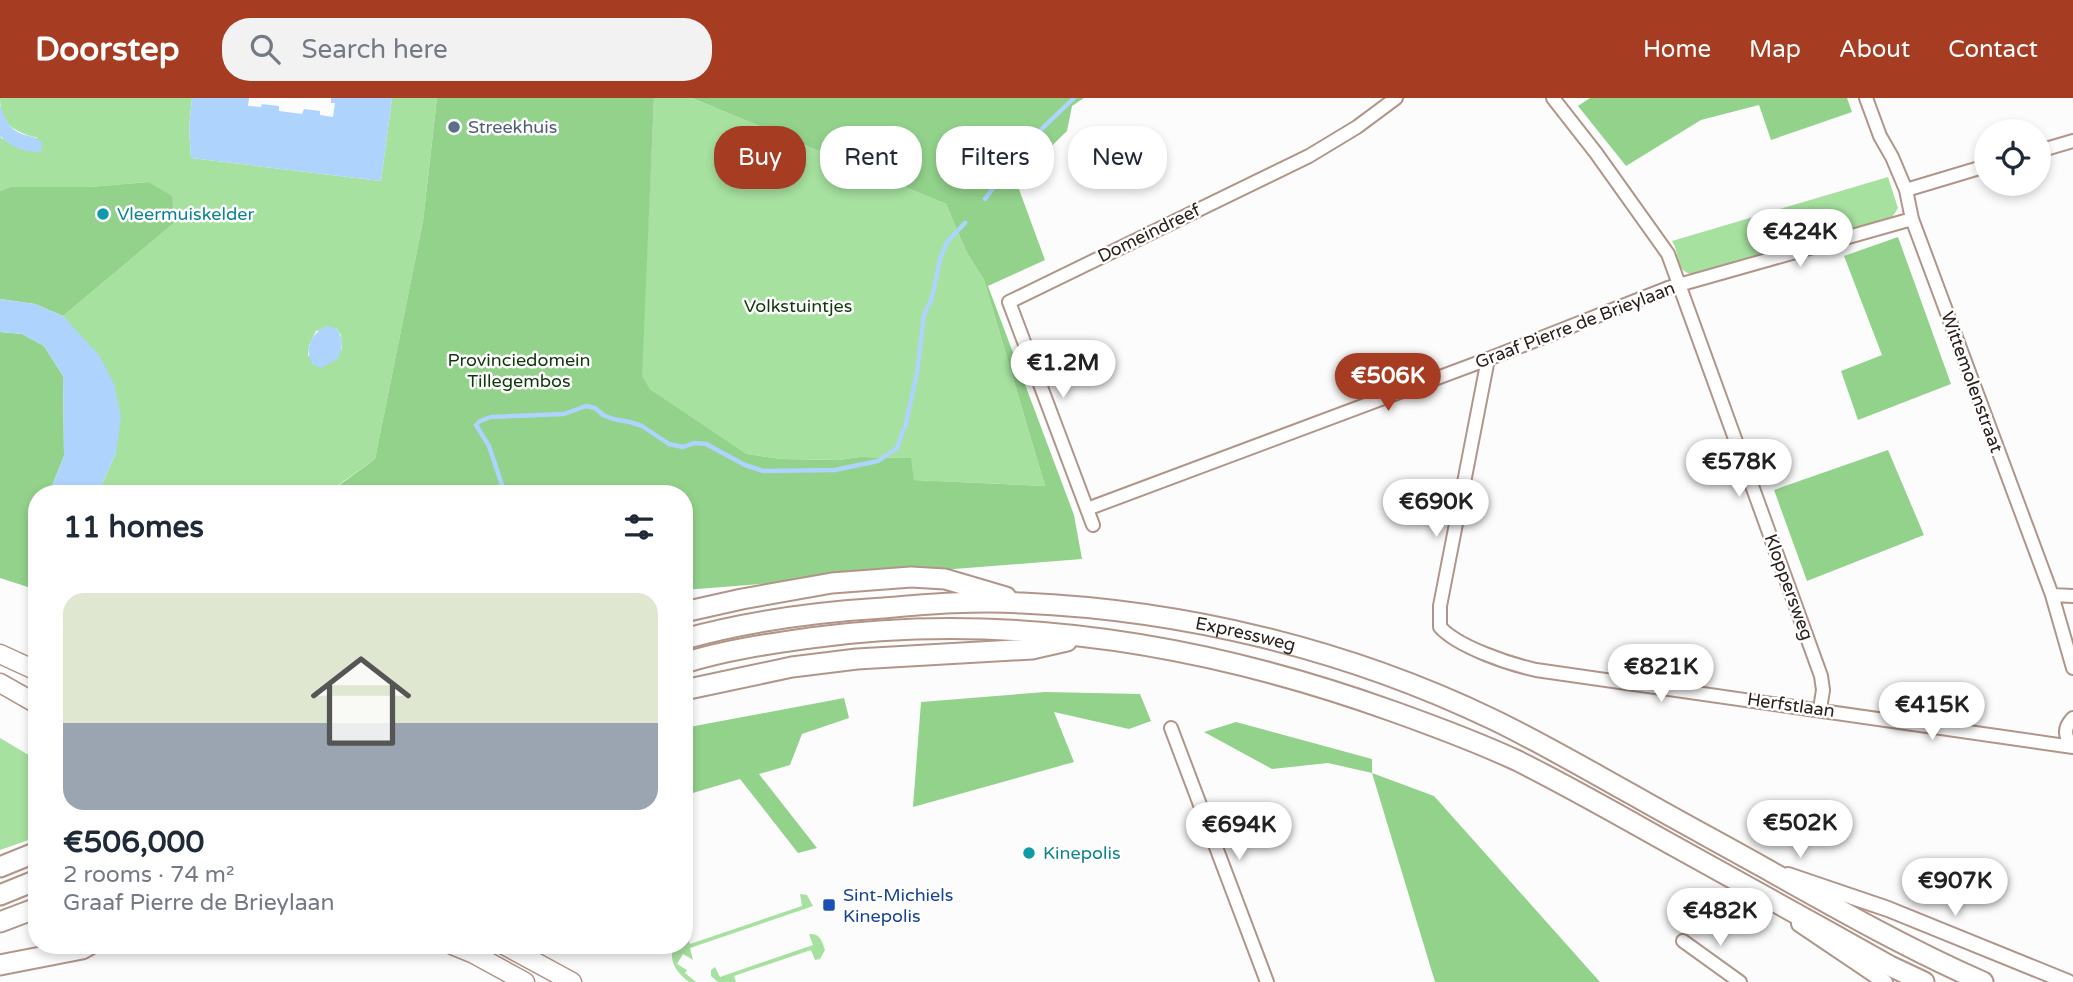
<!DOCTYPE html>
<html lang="en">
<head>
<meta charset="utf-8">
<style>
  :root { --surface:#fff; --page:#f2f2f3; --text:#1f2937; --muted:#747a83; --accent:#a63d23 }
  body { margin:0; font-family:"Varela Round",sans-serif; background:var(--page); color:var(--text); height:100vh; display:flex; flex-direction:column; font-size:26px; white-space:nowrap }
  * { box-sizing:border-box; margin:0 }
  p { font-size:23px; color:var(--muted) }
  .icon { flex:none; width:38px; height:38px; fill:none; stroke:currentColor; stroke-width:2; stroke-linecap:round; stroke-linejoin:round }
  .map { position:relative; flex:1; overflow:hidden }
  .details { position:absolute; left:28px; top:387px; width:665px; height:469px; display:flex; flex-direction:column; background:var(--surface); border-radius:28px; box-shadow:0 4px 10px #0003 }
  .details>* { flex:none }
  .top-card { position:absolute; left:714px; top:28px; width:665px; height:63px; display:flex; gap:14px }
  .fabs { position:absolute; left:1974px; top:21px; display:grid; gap:14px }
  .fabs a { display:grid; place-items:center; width:77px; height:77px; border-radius:50%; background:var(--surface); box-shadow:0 4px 10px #0003; font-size:35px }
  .price { position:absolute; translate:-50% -60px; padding:0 16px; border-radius:24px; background:#fff; color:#222; font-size:23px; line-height:46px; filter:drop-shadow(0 2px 4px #0008) }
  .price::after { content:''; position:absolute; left:50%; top:42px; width:21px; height:16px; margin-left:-10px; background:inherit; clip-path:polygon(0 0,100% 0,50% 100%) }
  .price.current { background:var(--accent); color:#fff }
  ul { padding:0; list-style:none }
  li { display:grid; align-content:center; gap:14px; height:371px; padding:0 35px }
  li span { display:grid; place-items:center; height:217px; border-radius:21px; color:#555 }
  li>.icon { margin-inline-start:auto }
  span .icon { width:126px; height:126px; fill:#fffc; stroke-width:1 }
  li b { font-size:30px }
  h2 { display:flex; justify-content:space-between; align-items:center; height:84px; padding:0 35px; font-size:30px }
  .chip { padding:0 24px; border-radius:28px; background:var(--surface); box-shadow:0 4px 10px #0003; font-size:24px; line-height:63px }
  .chip.current { background:var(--accent); color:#fff }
  header { display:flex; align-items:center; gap:42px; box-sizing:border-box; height:98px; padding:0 35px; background:var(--accent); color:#fff }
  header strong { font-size:33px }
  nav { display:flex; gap:38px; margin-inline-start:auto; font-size:24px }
  .search { width:490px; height:63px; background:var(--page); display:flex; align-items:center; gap:18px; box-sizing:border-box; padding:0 24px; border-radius:28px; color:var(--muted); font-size:26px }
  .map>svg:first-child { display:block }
  .green { fill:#a6e19f; fill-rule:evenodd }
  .forest { fill:#92d28b }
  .water { fill:#aed3fc }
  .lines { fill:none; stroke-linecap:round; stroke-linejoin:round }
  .stream { stroke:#aed3fc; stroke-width:4.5 }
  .minor-casing { stroke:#b29589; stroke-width:16 }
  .tertiary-casing { stroke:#b29589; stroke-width:18 }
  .secondary-casing { stroke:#b29589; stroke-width:21 }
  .trunk-casing { stroke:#b29589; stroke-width:23 }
  .minor { stroke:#fff; stroke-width:12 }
  .tertiary { stroke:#fff; stroke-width:14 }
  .secondary { stroke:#fff; stroke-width:18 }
  .trunk { stroke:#fff; stroke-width:19 }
  .service-dot { fill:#5c6f8a; stroke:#fff; stroke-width:2.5 }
  .culture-dot { fill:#0f9aa8; stroke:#fff; stroke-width:2.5 }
  .transit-dot { fill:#1a4fb4; stroke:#fff; stroke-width:2.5 }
  .labels { text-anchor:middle; stroke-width:5; stroke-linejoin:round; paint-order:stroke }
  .service-label { font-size:18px; fill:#4e5e75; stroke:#fff; text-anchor:start }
  .culture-label { font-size:18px; fill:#0d838f; stroke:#fff; text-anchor:start }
  .street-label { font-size:18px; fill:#2b201b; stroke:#fff }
  .park-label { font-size:18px; fill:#0e390a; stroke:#fff }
  .transit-label { font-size:18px; fill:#164399; stroke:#fff; text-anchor:start }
</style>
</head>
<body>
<header>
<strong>Doorstep</strong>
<div class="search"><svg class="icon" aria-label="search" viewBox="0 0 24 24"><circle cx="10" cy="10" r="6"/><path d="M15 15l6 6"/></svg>Search here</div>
<nav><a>Home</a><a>Map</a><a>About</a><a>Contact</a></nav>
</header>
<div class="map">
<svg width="2073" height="884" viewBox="0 0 2073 884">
  <rect width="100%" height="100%" fill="#fcfcfc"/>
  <!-- green -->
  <path class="green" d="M0,0H192L189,30L191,60L381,83L392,0H437L423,123L375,361L327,395H98L116,355L78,236L63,218L174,125L148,84L89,89H10L0,93V38L2,41L38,40C15,34 0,27 0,0ZM336,230L341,237L342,251L308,258L309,247L316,233Z
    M654,0H692L946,106L966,153L984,182L1045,388L914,382L910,360L860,359L838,362L781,361L747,356L650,291L641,278Z
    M1888,79L1898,110L1891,121L1691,176C1675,173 1680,155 1672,143Z
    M0,640L37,662V739L0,752Z
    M800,796L807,797L813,808L690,850L693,862L683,856L677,866L687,872L685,875L696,884H689C676,874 669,864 673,848L684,847V836L686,835L690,846L802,808Z
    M809,836C820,835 822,843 825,852L820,861L815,862L811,852L734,878L736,884H718L711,878V872L715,869L720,879L813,847Z"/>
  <!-- forest -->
  <path class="forest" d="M437,0H654L642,278L650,291L747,356L781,361L838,362L860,359L911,360L914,382L1045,388L984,182L966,153L946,106L692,0H1084L1072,8L1067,33L1016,83L1045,162L988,188L1074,417L1082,461L684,492V396H327L375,361L423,123Z
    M1590,0H1847L1852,14L1771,42L1759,7L1701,22L1626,68L1578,8Z
    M148,84L172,98L174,125L63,218L35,206L0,201V93L10,89H89Z
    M1898,139L1951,286L1858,322L1841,273L1882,257L1844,158Z
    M0,234L22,236L44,248L63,278L64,358L49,395L37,396V492L0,480Z
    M1888,352L1924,437L1807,483L1774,392Z
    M1045,594L1140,596L1151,623L1129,631L1054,614L1074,664L913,709L921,604Z
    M844,600L849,620L802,636L790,667L759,676L817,750L798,755L740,681L686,697L684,700V630Z
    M1236,624L1372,661V675L1434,698L1600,884H1435L1372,675L1328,665L1272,671L1204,634Z"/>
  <!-- water -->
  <path class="water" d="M192,0H249L248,8L261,9L262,6L279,8V13L302,16L304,11L320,13V17L333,19L335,5H331V0H392L381,83L191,60L189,30Z
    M0,7C6,22 9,33 26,37C33,39 37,39 42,45L41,54C26,55 10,49 0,38Z
    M0,201L35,206L63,218L99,257L114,286L121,319L116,355L98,395H49L64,358L63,278L44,248L22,236L0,234Z
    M326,228L336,230C344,240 343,249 338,261L321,270L312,266C304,250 311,236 326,228Z"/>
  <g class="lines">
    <!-- stream -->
    <path class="stream" d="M985,101L1026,46L1074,0
      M505,396L489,348L476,327L480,323L491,319L564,316L586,308L595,310L603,317L613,321L630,324L642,328L669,346L683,349L694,345L706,346L745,367L763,373L835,372L878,363L897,350L906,325L917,275L924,217L932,200L940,161L947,144L965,125"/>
    <defs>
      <path id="minor" d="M1553,0L1596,55L1668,156L1821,578L1823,592L1820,611
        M1866,0L1880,38L1892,59L1906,92L1912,121L2052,497L2073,570
        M2039,53L2073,43
        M1906,92L1986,68
        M1488,261L1440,508V529C1458,549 1509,566 1536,572L2073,649
        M1087,411L1488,261L1668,190L1912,121
        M1093,427L1009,204L1309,58L1357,29L1396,0
        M2052,497L2073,498
        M1171,630L1267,884
        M2072,648C2064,638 2064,629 2073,620
        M1683,843L1740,884"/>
      <path id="tertiary" d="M1788,777L1888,811L2068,884
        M1799,826L1885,884"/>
      <path id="secondary" d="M0,556L37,573
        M0,585L37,606
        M452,847L474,856L525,884
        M504,847L572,884"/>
      <g id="trunk">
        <path d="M684,514L742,501L832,485L911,479L945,481L1006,499"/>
        <path id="s1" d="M684,541C749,523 816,514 883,510C929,506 976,502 1022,505C1184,512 1346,551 1492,621C1540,644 1586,671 1633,697C1675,721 1718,744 1761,768C1834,809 1906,850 1983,884"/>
        <path d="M684,565C725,552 768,546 810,540C1008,513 1205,546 1392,613C1434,628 1477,644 1518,663C1572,690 1624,720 1676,749C1748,789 1819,828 1890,868L1924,884"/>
        <path d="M684,592L792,569L857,561L1032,551L1067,543"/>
        <path d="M0,769L37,754"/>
        <path d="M0,797L37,782"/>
        <path d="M0,824L37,810"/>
        <path d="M0,867L82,851L89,847"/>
      </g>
    </defs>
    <!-- minor casing -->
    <use href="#minor" class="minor-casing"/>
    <!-- tertiary casing -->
    <use href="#tertiary" class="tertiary-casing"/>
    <!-- secondary casing -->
    <use href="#secondary" class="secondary-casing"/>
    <!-- trunk casing -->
    <use href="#trunk" class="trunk-casing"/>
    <!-- minor -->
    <use href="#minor" class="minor"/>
    <!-- tertiary -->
    <use href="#tertiary" class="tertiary"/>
    <!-- secondary -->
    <use href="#secondary" class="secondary"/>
    <!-- trunk -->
    <use href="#trunk" class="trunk"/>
  </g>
  <!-- markers -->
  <circle class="service-dot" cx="454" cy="29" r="7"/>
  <g class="culture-dot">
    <circle cx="103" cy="116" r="7"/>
    <circle cx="1029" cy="755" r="7"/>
  </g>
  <rect class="transit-dot" x="822" y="800" width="14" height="14" rx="3.5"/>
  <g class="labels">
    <!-- service labels -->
    <g class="service-label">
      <text x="468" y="35">Streekhuis</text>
    </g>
    <!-- culture labels -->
    <g class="culture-label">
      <text x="117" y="122">Vleermuiskelder</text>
      <text x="1043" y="761">Kinepolis</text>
    </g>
    <!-- street labels -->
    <g class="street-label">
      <text transform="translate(1149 135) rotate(-26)" y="6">Domeindreef</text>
      <text transform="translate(1575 227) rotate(-21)" y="6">Graaf Pierre de Brieylaan</text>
      <text transform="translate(1972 284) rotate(70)" y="6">Wittemolenstraat</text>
      <text transform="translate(1789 489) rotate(70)" y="6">Kloppersweg</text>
      <text dy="6" stroke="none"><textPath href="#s1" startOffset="567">Expressweg</textPath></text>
      <text transform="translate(1791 607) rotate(8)" y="6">Herfstlaan</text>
    </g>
    <!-- park labels -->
    <g class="park-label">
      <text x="798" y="214">Volkstuintjes</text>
      <text x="519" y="268">Provinciedomein<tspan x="519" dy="21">Tillegembos</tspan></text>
    </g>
    <!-- transit labels -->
    <g class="transit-label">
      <text x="843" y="803">Sint-Michiels<tspan x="843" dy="21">Kinepolis</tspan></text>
    </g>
  </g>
</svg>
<div class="fabs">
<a><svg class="icon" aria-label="locate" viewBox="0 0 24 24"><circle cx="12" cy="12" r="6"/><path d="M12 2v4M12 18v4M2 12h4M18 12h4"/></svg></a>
</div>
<b class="price" style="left:1800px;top:171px">€424K</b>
<b class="price" style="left:1063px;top:302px">€1.2M</b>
<b class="price current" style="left:1388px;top:315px">€506K</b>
<b class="price" style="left:1739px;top:401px">€578K</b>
<b class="price" style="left:1436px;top:441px">€690K</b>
<b class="price" style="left:1661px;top:606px">€821K</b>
<b class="price" style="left:1932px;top:644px">€415K</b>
<b class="price" style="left:1800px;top:762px">€502K</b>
<b class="price" style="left:1239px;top:764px">€694K</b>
<b class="price" style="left:1955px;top:820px">€907K</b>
<b class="price" style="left:1720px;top:850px">€482K</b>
<div class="top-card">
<a class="chip current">Buy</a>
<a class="chip">Rent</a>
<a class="chip">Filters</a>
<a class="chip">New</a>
</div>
<section class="details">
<h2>11 homes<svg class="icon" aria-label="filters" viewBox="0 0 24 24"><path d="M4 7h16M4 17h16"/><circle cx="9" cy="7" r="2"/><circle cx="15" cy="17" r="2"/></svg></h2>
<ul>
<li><span style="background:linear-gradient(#dfe7d0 60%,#9aa5b1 0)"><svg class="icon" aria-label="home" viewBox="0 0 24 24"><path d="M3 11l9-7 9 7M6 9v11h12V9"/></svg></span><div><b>€506,000</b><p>2 rooms · 74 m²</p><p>Graaf Pierre de Brieylaan</p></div></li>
</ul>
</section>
</div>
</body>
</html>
